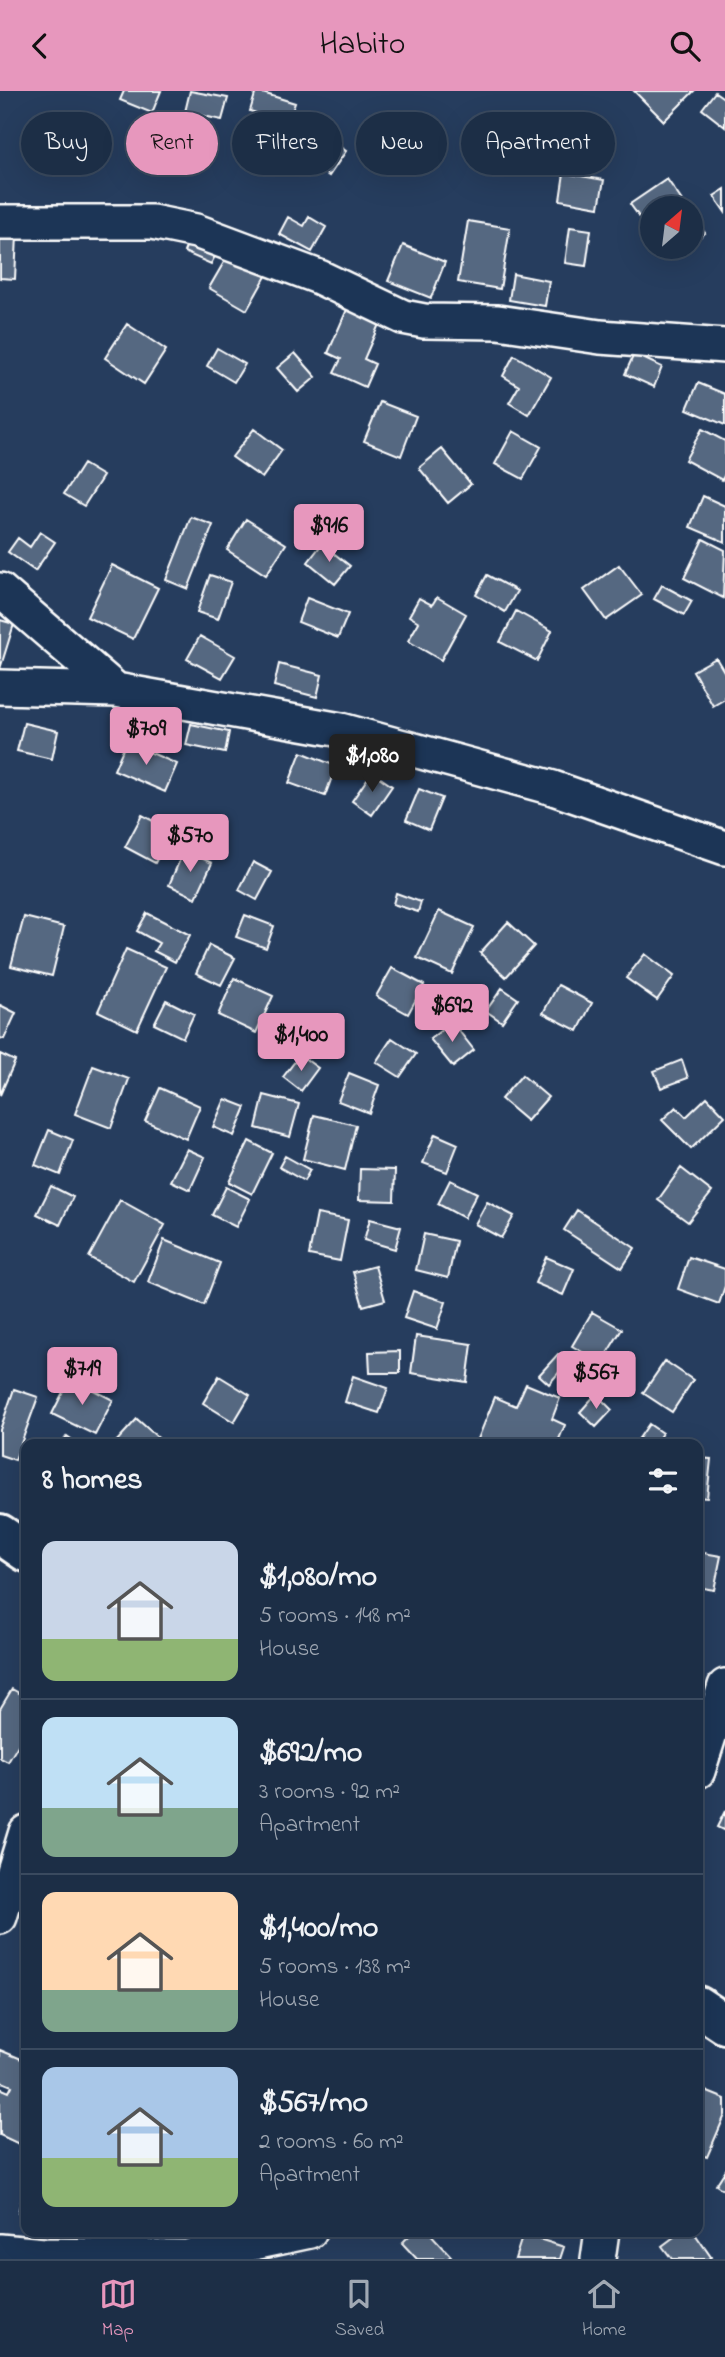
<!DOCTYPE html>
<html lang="en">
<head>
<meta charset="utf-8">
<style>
  :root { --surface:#1c2e46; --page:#25364d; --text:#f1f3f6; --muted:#a0a8b3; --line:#3a4a5f; --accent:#e797bd }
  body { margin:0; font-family:"Indie Flower",sans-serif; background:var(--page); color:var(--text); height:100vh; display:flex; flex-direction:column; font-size:26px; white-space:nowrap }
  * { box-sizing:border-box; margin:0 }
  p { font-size:23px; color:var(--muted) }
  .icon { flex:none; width:38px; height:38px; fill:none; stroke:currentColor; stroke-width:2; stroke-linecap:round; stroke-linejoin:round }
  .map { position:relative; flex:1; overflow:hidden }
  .side { position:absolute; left:21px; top:1348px; width:682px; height:798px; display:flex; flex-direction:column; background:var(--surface); border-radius:14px; box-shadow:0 7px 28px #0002,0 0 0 2px var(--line) }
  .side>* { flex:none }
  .guide { position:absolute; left:21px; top:21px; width:684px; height:63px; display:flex; gap:14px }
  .needle { width:46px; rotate:28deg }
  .tools { position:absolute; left:640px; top:105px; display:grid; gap:14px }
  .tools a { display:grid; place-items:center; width:63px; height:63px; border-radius:50%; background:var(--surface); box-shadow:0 7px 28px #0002,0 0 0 2px var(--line); font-size:35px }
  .price { position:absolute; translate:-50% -60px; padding:0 16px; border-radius:7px; background:var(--accent); color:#111; font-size:23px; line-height:46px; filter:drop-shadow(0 2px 4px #0008) }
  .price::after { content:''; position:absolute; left:50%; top:42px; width:21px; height:16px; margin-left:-10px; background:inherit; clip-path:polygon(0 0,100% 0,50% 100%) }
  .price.on { background:#222; color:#fff }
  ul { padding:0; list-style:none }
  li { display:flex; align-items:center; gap:21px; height:175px; padding:0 21px }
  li+li { border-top:2px solid var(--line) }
  li span { display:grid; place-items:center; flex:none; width:196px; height:140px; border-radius:14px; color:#555 }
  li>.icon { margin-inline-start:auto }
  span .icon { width:84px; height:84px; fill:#fffc; stroke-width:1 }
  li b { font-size:30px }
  h2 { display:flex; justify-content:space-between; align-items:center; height:84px; padding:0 21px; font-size:30px }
  .chip { padding:0 24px; border-radius:32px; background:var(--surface); box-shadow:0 7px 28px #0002,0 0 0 2px var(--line); font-size:24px; line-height:63px }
  .chip.on { background:var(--accent); color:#111 }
  header { display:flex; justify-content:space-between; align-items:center; height:91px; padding:0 21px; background:var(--accent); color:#111; font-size:32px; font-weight:600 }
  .dock { display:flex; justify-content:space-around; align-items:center; height:98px; border-top:2px solid var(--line); background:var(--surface); font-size:19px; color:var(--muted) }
  .dock a { display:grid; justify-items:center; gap:4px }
  .dock .on { color:var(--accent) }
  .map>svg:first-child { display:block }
  .building { fill:#556781; stroke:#fff; stroke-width:2 }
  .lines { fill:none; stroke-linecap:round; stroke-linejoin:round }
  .street-casing { stroke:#fff; stroke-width:38 }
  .secondary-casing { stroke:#fff; stroke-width:44 }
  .street { stroke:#1d3557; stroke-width:33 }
  .secondary { stroke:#1d3557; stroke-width:38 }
</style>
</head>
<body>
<header><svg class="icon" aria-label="back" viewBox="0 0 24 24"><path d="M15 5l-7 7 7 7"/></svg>Habito<svg class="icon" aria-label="search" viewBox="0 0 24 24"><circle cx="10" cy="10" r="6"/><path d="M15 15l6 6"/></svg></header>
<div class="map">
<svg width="725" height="2168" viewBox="0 0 725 2168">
  <rect width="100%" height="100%" fill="#263d5e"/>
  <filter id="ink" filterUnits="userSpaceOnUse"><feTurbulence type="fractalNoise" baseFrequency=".0143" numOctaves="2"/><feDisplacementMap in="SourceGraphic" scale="14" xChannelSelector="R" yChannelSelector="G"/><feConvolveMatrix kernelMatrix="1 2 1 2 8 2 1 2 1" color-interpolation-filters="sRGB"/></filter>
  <g filter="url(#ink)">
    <!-- building -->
    <path class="building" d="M124,0H161L152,22L120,9Z
      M190,0L228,7L222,29L185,21Z
      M256,0L295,12L288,32L250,20Z
      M634,0H694L664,30Z
      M715,1L725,8V36L702,18Z
      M317,39L346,60L329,85L299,65Z
      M564,82L604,89L599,116L560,109Z
      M667,88L687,117H653V145L630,113Z
      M725,98V121L714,105Z
      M691,123L705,142L691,152Z
      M288,126L304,135L309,126L326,136L312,161L279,143Z
      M468,130L510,137L500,198L458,191Z
      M570,136L591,139L586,175L565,172Z
      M0,143L17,144L15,188L0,187Z
      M190,146L218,159L211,173L184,161Z
      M403,154L445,171L431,207L388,190Z
      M660,156H686L669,168Z
      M231,159L269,180L247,219L209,197Z
      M513,183L549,190L545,215L509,209Z
      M348,216L380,231L364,268L375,273L365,296L334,282L341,268L328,262Z
      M127,233L166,259L144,293L105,267Z
      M217,257L245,273L234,291L207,275Z
      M295,262L316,286L298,301L277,277Z
      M634,263L662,276L654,296L625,283Z
      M514,264L551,286L529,324L509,312L519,295L503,285Z
      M698,292L725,303V334L687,318Z
      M380,311L416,325L401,365L364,350Z
      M254,338L282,359L262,387L232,366Z
      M702,338L725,350V383L722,389L685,369Z
      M513,340L541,356L523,388L495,373Z
      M442,358L471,393L448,412L419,377Z
      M83,373L103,385L84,415L64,403Z
      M703,405L725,415V451L690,436Z
      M191,426L213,434L188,498L166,489Z
      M246,428L286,453L266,484L227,459Z
      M40,441L55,451L35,480L8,461L18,447L30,456Z
      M703,448L725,459L723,507L684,487Z
      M322,453L350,475L335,493L308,471Z
      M112,474L158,497L133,548L87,526Z
      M619,474L642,504L606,529L584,499Z
      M210,484L231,491L218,528L197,521Z
      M487,484L517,500L505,521L476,504Z
      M662,494L692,510L684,524L654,508Z
      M437,506L466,523L441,569L408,550L419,531L409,525L419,507L432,514Z
      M307,507L348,523L338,547L298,531Z
      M516,520L552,540L537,570L500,551Z
      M0,529L14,533L0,578Z
      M200,545L235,565L222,587L187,568Z
      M716,567L725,582V608L713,615L693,580Z
      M279,573L322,584L317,606L274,595Z
      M24,632L58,640L52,668L17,660Z
      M191,633L229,641L225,662L186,654Z
      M126,651L177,673L165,701L114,679Z
      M301,661L336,675L325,705L289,692Z
      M372,681L392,695L372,724L352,710Z
      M419,698L442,707L429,739L406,729Z
      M142,724L172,740L155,772L125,756Z
      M184,759L212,772L196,807L169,794Z
      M253,771L272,781L257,809L239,799Z
      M396,802L421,811L418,821L393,813Z
      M439,820L474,836L452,883L417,867Z
      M147,822L190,844L175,871L154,860L159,852L137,840Z
      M245,824L274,835L266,857L236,846Z
      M24,826L64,836L52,885L11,875Z
      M508,831L534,855L506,886L480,862Z
      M209,854L235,867L221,894L196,882Z
      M126,858L166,876L137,939L98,920Z
      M645,863L674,885L657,909L626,887Z
      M392,877L424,894L408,923L376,905Z
      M234,887L273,905L256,942L218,924Z
      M558,894L592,912L578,940L543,922Z
      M502,897L518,908L502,931L486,920Z
      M166,909L194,923L183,947L154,933Z
      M0,914L16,922L4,948L0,947Z
      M452,931L474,959L453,976L430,948Z
      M392,947L416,963L400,986L376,971Z
      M0,963L15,970L0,1004Z
      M300,964L318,977L301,1000L283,986Z
      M682,969L688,987L661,997L654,980Z
      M93,975L129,988L111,1037L75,1023Z
      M349,982L379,994L369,1022L338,1010Z
      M522,984L548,1006L527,1030L501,1008Z
      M160,997L200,1015L186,1048L145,1030Z
      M264,1004L299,1013L290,1046L256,1037Z
      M707,1006L725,1025L691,1058L662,1029L676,1016L686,1026Z
      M225,1008L246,1016L234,1045L213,1036Z
      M314,1024L356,1034L345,1079L303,1068Z
      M49,1039L73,1049L60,1084L35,1074Z
      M435,1043L458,1053L447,1081L423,1072Z
      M249,1050L272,1062L252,1103L229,1091Z
      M187,1058L205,1066L190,1099L171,1090Z
      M285,1065L310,1079L304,1090L279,1076Z
      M681,1077L712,1101L688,1131L658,1109Z
      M360,1078L395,1079L394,1110L359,1109Z
      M450,1089L477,1102L464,1127L438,1113Z
      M51,1095L73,1106L60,1134L37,1123Z
      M226,1096L250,1108L236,1136L212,1124Z
      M120,1109L165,1134L134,1191L89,1166Z
      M487,1111L514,1125L501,1147L475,1133Z
      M577,1119L635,1157L622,1177L564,1139Z
      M317,1123L348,1129L340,1170L309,1164Z
      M370,1128L401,1136L395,1158L364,1149Z
      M424,1143L456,1150L448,1187L416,1179Z
      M164,1149L220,1172L204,1214L148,1191Z
      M546,1166L574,1178L563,1204L535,1192Z
      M689,1166L725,1178V1195L719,1213L678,1198Z
      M375,1175L385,1209L363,1215L353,1181Z
      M413,1200L446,1211L437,1238L404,1227Z
      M592,1221L622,1238L601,1272L572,1255Z
      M416,1245L472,1253L467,1291L411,1282Z
      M400,1260V1282H370L369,1261Z
      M558,1263L568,1271L549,1293L539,1284Z
      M665,1270L693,1289L672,1321L643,1302Z
      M219,1285L250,1304L234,1331L203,1312Z
      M353,1285L388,1297L379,1322L345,1311Z
      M70,1287L113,1309L95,1344L52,1323Z
      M526,1293L560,1307L552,1328L565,1334L557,1353H476L495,1306L516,1315Z
      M14,1298L38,1306L15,1369L0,1364V1339Z
      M596,1303L612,1319L596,1336L580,1321Z
      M137,1328L165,1353H114Z
      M649,1333L662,1342L655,1353H635Z
      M67,1345L78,1353H61Z
      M698,1367L711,1368L707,1407L698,1406Z
      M698,1461L721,1465L714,1499L698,1496Z
      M12,1598L26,1606V1641L8,1671L0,1667V1618Z
      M725,1720V1740L717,1736Z
      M0,1959L26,1970V2041L19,2053L0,2044V1997L9,2001L12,1995L0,1990Z
      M698,1997L725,2008V2024L707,2066L698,2063Z
      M725,2080V2100L716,2094Z
      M26,2089V2124L18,2122Z
      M414,2140H428L451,2165L447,2168H417L402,2152Z
      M682,2140H693L711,2166L708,2168H672L662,2155Z
      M523,2143L564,2156L560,2168H515Z"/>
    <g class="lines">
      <defs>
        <path id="street" d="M0,131H152L196,140L319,186L403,226L424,230L498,231L600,246L725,255
          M0,499L116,599
          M0,596L116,599L341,639L553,697L725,757
          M698,1680L725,1595
          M0,1826L26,1741
          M0,2160L44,2164L187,2166L310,2140
          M598,2168L602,2140"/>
        <path id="secondary" d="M0,1443L26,1461
          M698,1915L725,1933"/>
      </defs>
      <!-- street casing -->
      <use href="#street" class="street-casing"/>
      <!-- secondary casing -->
      <use href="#secondary" class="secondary-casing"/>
      <!-- street -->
      <use href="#street" class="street"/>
      <!-- secondary -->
      <use href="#secondary" class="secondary"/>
    </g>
  </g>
</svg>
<div class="tools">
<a><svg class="needle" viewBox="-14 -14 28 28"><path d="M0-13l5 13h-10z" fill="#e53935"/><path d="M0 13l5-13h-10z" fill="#a0a8b3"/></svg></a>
</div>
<b class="price" style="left:329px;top:473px">$916</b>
<b class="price" style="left:146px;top:676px">$709</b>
<b class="price on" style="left:372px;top:703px">$1,080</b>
<b class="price" style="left:190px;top:783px">$570</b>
<b class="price" style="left:452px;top:953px">$692</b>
<b class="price" style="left:301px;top:982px">$1,400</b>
<b class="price" style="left:82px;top:1316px">$719</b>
<b class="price" style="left:596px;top:1320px">$567</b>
<div class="guide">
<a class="chip">Buy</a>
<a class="chip on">Rent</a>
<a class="chip">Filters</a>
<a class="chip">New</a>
<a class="chip">Apartment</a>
</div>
<section class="side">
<h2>8 homes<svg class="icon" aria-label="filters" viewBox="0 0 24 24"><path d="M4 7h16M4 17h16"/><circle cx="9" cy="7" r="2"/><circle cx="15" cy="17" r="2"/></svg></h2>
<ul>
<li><span style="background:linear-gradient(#c9d6e8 70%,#8fb573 0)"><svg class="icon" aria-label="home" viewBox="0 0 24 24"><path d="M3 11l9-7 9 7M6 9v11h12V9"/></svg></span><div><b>$1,080/mo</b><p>5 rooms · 148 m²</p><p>House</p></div></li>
<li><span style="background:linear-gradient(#bfe0f5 65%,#7fa58c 0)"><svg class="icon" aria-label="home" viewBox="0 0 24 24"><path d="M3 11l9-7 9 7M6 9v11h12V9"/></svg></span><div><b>$692/mo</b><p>3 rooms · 92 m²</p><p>Apartment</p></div></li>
<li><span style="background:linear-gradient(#ffd9b3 70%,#7fa58c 0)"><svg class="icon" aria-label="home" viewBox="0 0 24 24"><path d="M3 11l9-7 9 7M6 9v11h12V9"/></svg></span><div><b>$1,400/mo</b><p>5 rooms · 138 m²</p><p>House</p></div></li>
<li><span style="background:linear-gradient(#a9c7e8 65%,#8fb573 0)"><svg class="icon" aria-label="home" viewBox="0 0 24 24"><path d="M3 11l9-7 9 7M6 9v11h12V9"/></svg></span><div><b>$567/mo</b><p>2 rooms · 60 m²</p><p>Apartment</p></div></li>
</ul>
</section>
</div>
<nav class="dock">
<a class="on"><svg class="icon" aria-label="map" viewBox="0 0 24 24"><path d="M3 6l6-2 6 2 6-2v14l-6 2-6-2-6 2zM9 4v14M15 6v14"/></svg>Map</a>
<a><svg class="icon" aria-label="saved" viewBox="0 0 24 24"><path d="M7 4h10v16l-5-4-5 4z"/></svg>Saved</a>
<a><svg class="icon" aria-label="home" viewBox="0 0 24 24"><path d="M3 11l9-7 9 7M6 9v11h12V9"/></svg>Home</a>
</nav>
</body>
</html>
